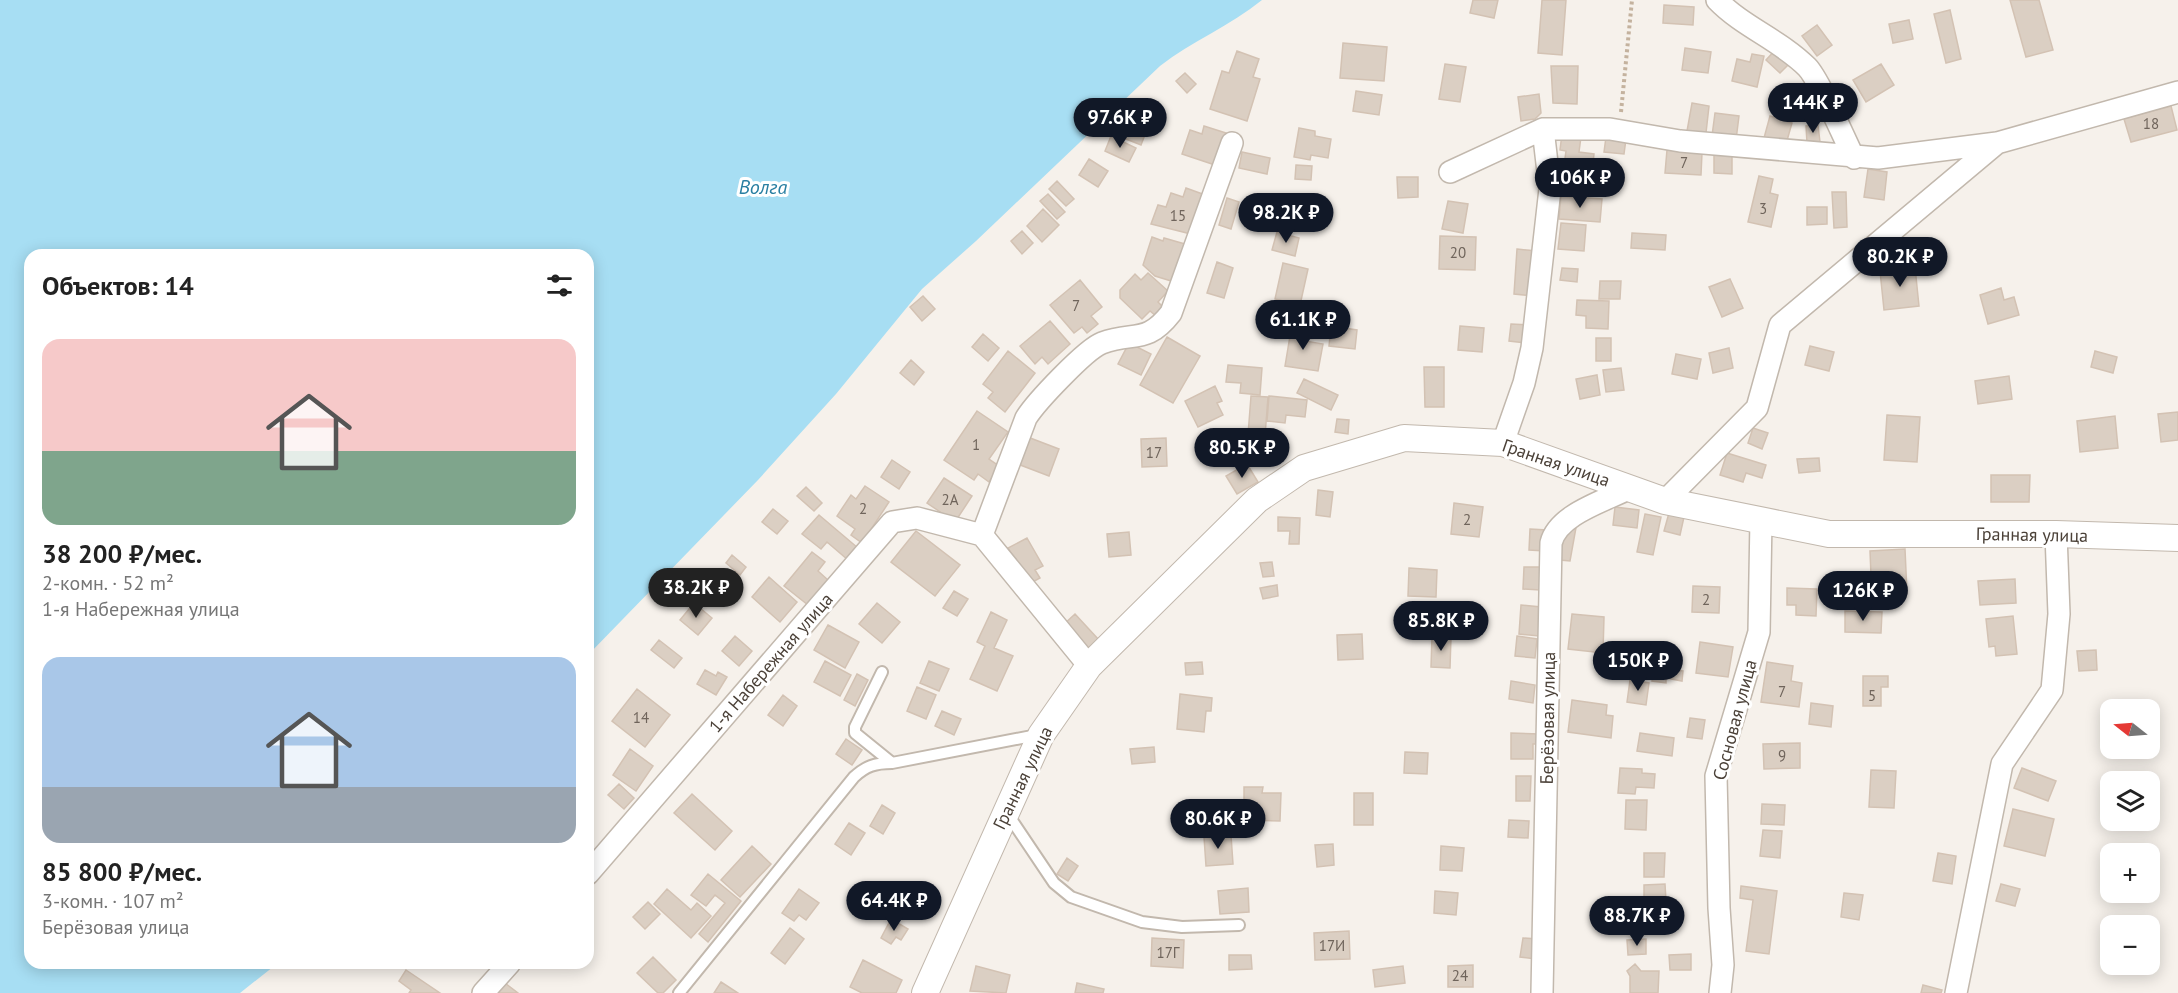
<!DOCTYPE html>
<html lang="ru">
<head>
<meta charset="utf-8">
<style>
  :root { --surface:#fff; --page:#f6f6f6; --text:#222; --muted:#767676; --accent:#111827 }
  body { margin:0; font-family:"PT Sans",sans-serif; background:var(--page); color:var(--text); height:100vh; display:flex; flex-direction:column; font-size:22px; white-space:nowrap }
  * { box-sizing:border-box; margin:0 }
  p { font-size:20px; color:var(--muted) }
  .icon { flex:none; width:33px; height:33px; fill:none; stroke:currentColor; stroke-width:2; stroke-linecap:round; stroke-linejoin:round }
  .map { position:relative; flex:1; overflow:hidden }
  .side { position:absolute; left:24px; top:249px; width:570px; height:720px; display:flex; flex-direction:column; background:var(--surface); border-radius:18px; box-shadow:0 3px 15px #0003 }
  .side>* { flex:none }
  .needle { width:39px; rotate:287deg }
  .tools { position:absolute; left:2100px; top:699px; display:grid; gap:12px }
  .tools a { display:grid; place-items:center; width:60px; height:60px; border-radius:12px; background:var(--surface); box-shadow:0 3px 15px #0003; font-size:30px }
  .price { position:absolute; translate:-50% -51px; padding:0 14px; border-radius:21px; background:var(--accent); color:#fff; font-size:20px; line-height:39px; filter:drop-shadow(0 2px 3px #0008) }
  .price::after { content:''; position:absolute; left:50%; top:36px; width:18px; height:14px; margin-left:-9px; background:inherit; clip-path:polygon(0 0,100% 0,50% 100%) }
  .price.on { background:#222; color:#fff }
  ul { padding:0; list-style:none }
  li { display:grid; align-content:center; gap:12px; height:318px; padding:0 18px }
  li span { display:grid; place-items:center; height:186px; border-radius:18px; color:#555 }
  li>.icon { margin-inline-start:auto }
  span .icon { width:108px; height:108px; fill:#fffc; stroke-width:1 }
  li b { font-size:26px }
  h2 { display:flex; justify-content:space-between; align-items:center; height:72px; padding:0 18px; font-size:26px }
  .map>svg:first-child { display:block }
  .water { fill:#a7def3 }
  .building { fill:#dbcfc3; stroke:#d3c2b3; stroke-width:1.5 }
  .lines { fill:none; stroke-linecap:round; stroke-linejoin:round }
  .service-casing { stroke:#c2b8ad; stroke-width:14 }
  .minor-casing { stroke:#c2b8ad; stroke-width:24 }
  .tertiary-casing { stroke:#c2b8ad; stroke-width:28 }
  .path { stroke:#c4b29e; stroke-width:4; stroke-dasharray:3 3; stroke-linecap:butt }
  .service { stroke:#fff; stroke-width:10 }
  .minor { stroke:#fff; stroke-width:21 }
  .tertiary { stroke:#fff; stroke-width:26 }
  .labels { text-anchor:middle; stroke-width:6; stroke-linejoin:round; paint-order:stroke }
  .number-label { font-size:15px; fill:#6f645b }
  .street-label { font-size:18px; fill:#4b4138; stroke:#fff }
  .water-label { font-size:20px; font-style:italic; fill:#297fa2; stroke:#fff }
</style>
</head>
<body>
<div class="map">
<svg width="2178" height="993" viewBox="0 0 2178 993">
  <rect width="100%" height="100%" fill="#f6f1eb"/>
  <!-- water -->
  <path class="water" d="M0,0H1262C1230,26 1192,41 1160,66L976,241L922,289L836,394L758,480L588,655V255H30V963H278L240,993H0Z"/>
  <!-- building -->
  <path class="building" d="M1473,0H1498L1494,18L1470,13Z
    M1542,0H1566L1562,55L1538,53Z
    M2010,0H2039L2053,50L2026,57Z
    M1664,5L1694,7L1693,25L1663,23Z
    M1950,10L1961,59L1946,63L1934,14Z
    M1909,20L1913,39L1893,43L1889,24Z
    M1817,25L1832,45L1817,56L1802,36Z
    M1343,43L1387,47L1384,81L1340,78Z
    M1685,48L1711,52L1708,73L1682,70Z
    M1777,48L1791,62L1780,73L1766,60Z
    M1237,51L1259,59L1253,77L1260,79L1247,121L1210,109L1222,71L1229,73Z
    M1752,54L1764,56L1757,87L1732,81L1737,59L1750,62Z
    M1445,64L1466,67L1460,102L1439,99Z
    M1881,64L1894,85L1866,102L1853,80Z
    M1551,66H1578L1577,104L1553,103Z
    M1185,73L1196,84L1187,93L1176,81Z
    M1356,91L1382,95L1379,115L1353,111Z
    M1539,94L1541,113L1535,119L1521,121L1518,97Z
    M1692,103L1709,106L1706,133L1687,131Z
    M2171,106L2177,130L2131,142L2124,119Z
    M1715,113L1739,116L1736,140L1712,136Z
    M1770,116L1792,123L1786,144L1764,138Z
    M1122,122L1146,132L1141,145L1116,135Z
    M1818,125L1820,142L1807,143L1806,126Z
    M1204,126L1226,133L1215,165L1182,154L1190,130L1202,134Z
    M1299,128L1315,131V136L1331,139L1328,158L1311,155L1310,160L1294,157Z
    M1562,134L1581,137L1579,152L1594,154L1590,191L1561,187L1566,151L1560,150Z
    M1111,136L1136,148L1129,162L1105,151Z
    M1606,137L1626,139L1624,154L1604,152Z
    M1667,150L1702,153L1701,175L1665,173Z
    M1242,152L1270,158L1267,174L1239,168Z
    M1714,155H1732V174L1714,173Z
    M1089,159L1108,171L1098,187L1079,175Z
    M1296,165L1312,166L1311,180L1295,179Z
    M1868,169L1887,172L1884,200L1864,197Z
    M1759,176L1773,179L1770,193L1778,195L1771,227L1748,222Z
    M1397,177H1418V197L1398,198Z
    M1057,181L1074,199L1066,206L1049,189Z
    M1186,188L1208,196L1195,235L1151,224L1158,205L1166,207L1171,193L1183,197Z
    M1832,192H1846L1847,227L1834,228Z
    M1048,194L1065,212L1057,219L1040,201Z
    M1561,196L1602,199L1600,222L1559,219Z
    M1227,198L1239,202L1231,229L1219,225Z
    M1448,201L1468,204L1463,233L1442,229Z
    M1807,207H1827V224L1807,225Z
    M1043,209L1059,225L1042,242L1027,226Z
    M1561,223L1586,225L1584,251L1558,249Z
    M1022,231L1033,243L1022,254L1011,241Z
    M1277,232L1299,238L1295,256L1272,250Z
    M1632,233L1666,235L1665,250L1631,248Z
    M1440,236L1476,237L1475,270L1439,269Z
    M1152,237L1163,241L1164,238L1192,246L1181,284L1155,276L1143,265Z
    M1517,249L1537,251L1534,296L1514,294Z
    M1217,262L1233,268L1224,298L1207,293Z
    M1283,263L1308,269L1300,305L1275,299Z
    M1915,267L1919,306L1884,310L1880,271Z
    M1562,268L1578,269L1577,282L1560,280Z
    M1148,273L1168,291L1158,302L1164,308L1156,316L1150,311L1142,319L1120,298V290L1135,274L1141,280Z
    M1730,279L1743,308L1722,317L1709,287Z
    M1080,280L1102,307L1091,316L1098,324L1087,333L1082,327L1074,333L1050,305Z
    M1600,281H1621L1620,299H1599Z
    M2001,288L2004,300L2014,297L2019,315L1988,324L1980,295Z
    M923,296L935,309L922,321L910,307Z
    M1577,300L1609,301L1608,329L1586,328V316L1576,315Z
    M1050,321L1070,344L1048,364L1042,357L1035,364L1020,346Z
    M1292,324L1307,327L1305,341L1323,344L1318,371L1285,366Z
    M1511,324L1529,325L1527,343L1509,341Z
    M1460,326L1484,328L1482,352L1458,350Z
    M1337,327L1357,330L1355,349L1329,346L1330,336L1336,337Z
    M983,334L999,348L988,361L972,347Z
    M1167,337L1200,356L1173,403L1140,385Z
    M1596,338H1611V361H1596Z
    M1129,343L1151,354L1141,375L1118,364Z
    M1810,346L1834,352L1829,371L1805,365Z
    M1729,348L1733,368L1713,373L1709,353Z
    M1008,351L1035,373L1005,412L988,398L993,392L983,384Z
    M2095,351L2117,357L2113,373L2091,367Z
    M1676,354L1701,359L1697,379L1672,374Z
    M911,360L924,372L914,385L900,373Z
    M1228,365L1262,368L1260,395L1240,393L1241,383L1226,382Z
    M1424,367H1444V407H1425Z
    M1621,368L1624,390L1606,392L1603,370Z
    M1597,375L1600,395L1580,399L1576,379Z
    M2009,376L2012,399L1978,404L1975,381Z
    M1304,379L1338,395L1331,410L1297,393Z
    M1215,386L1222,401L1217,403L1223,415L1198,427L1185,401Z
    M1251,396L1268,397L1265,436L1248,435Z
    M1269,396L1307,400L1305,417L1286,415L1285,423L1267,421Z
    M977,411L1008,432L989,459L999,466L989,482L978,474L974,480L944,460Z
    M2178,412V440L2161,442L2158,414Z
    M1887,415L1920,417L1917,462L1884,460Z
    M2115,416L2118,448L2080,452L2077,421Z
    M1337,419L1349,420L1348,434L1335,432Z
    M1753,428L1768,433L1762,449L1748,443Z
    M1025,436L1059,449L1049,476L1015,463Z
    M1166,438L1167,466L1142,467L1141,439Z
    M1727,453L1766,465L1762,478L1746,473L1743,482L1720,475Z
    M1819,458L1820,471L1799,473L1797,459Z
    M892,460L910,472L899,489L881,477Z
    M1247,464L1258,482L1237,494L1226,476Z
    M1991,475H2030L2029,502H1991Z
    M944,478L972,496L955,522L927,503Z
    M865,486L889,502L862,543L851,535L855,529L837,516L851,495L856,499Z
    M806,487L822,503L814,511L797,496Z
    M1318,490L1333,492L1330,517L1316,515Z
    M1454,503L1483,507L1479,537L1451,534Z
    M1615,507L1639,510L1637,528L1613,525Z
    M773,509L788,521L777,534L762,522Z
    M1669,513L1684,517L1680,535L1664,531Z
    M1645,514L1661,517L1653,555L1637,552Z
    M819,515L858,548L848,560L827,542L821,549L802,534Z
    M1278,517L1300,518L1299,544H1289L1290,531H1278Z
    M1577,522L1570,561L1560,560L1565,529Z
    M1530,529L1547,530L1545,551L1529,550Z
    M916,531L960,565L935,596L891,562Z
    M1129,532L1131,555L1109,557L1107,534Z
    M1027,538L1043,566L1035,570L1040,578L1029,584L1008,548Z
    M1905,549L1907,593H1886V600H1872L1870,551Z
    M812,552L825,562L818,571L828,580L808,605L784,586Z
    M732,555L746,567L740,575L726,563Z
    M1272,562L1274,576L1263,577L1260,563Z
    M1524,567H1540V590L1523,589Z
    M1409,568L1437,570L1436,597L1408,596Z
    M769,577L797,602L780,622L752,597Z
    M2015,579L2016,603L1980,605L1978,581Z
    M1277,585L1278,596L1263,599L1260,588Z
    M1693,586L1720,587L1719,613L1692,612Z
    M1787,588L1817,589L1816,616L1796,615V605H1787Z
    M954,591L968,599L957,616L943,608Z
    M694,603L712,618L698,635L680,620Z
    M877,603L900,622L882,643L859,624Z
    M1521,605L1541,607L1539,636L1519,634Z
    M1845,611L1882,612L1881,633L1845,632Z
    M991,612L1007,620L994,648L1013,656L997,691L970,679L985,646L977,642Z
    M1075,614L1099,640L1077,660L1061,627Z
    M1572,614L1604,617L1603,653L1568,649Z
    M2013,616L2017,654L1996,656L1995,646L1989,647L1986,619Z
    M828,625L859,642L845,668L814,650Z
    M1362,634L1363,659L1338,660L1337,635Z
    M735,636L752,651L739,666L722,651Z
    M1432,636L1451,637L1450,668L1431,667Z
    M1517,636L1537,639L1535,658L1515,656Z
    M659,640L682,658L674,668L651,650Z
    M1700,642L1733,647L1728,677L1696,673Z
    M2096,650L2097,670L2079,671L2077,651Z
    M825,661L851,675L840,696L814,682Z
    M929,661L949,669L939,691L920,683Z
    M1202,662L1203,674L1186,675L1185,663Z
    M1767,662L1793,666L1791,681L1802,683L1799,707L1761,702Z
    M1654,668L1683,671L1682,681L1666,678V683L1652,681Z
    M705,670L716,676L718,672L727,677L716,695L697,684Z
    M857,674L868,680L855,706L844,700Z
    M1863,676H1888V687H1881V706H1863Z
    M1630,680L1649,683L1646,705L1627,702Z
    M1511,681L1535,685L1533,703L1509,699Z
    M917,687L936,695L926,719L907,711Z
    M637,689L670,715L645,747L612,721Z
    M1180,694L1212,698L1211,711H1206L1204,732L1177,729Z
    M783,695L797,706L783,726L768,715Z
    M1572,700L1607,705L1606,715L1613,716L1611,738L1568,732Z
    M1811,703L1833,706L1831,727L1809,724Z
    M942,711L961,719L954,735L935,726Z
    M1690,718L1705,720L1702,739L1687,737Z
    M1511,733L1540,734V744H1533V759H1511Z
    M1640,733L1674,738L1672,756L1637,751Z
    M846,739L862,750L852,765L836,754Z
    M1800,743V768L1764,769L1763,744Z
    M1154,747L1155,762L1132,764L1130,749Z
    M630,749L653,766L636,791L613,775Z
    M1405,752L1428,753L1427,774L1404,773Z
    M1620,768L1642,769V773L1655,774L1654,788L1636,787L1635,794L1618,793Z
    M2022,768L2056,781L2048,801L2014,788Z
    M1871,770L1896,771L1894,808L1869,807Z
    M1516,776H1531L1530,801H1516Z
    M619,784L634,798L624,809L608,795Z
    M1244,787H1263L1262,793H1281L1280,821L1244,820Z
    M1354,793H1373V825H1354Z
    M692,794L732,831L715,850L674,813Z
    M1196,800H1217L1218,816L1197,817Z
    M1626,800H1647L1646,830L1625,829Z
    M1762,804L1785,805L1784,825L1761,824Z
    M882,805L895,813L883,834L870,826Z
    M2013,809L2054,819L2045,856L2004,846Z
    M1509,820L1529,821L1528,838L1508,837Z
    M849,823L865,833L851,855L835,844Z
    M1763,830L1782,831L1780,858L1760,856Z
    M1231,835L1233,864L1206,866L1204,837Z
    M1333,844L1334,865L1317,867L1315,845Z
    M752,846L771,864L740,897L721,880Z
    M1441,846L1464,848L1462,871L1440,870Z
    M1644,853H1665L1664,877H1644Z
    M1938,853L1956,856L1952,884L1933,881Z
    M1067,858L1078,866L1068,881L1057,874Z
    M708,874L741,901L708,942L699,934L725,903L715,895L706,906L691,895Z
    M1665,884L1666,901L1644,902V885Z
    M2001,884L2020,889L2015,906L1996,901Z
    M1741,886L1777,891L1769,954L1746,951L1753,900L1740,898Z
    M1248,888L1249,912L1220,914L1218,891Z
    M667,889L691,910L697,903L711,916L691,938L654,904Z
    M799,889L819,903L806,920L799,915L794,921L782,913Z
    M1435,891L1458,893L1456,915L1434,913Z
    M1844,893L1863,895L1859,920L1841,917Z
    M648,902L660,914L645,929L633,917Z
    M891,919L908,929L901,940L896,937L891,944L881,938Z
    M790,928L804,939L785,964L771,953Z
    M1349,931L1350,959L1315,960L1314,933Z
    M1152,938L1184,940L1183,968L1151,966Z
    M1523,938L1538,939L1536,959L1520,957Z
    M1646,939V954L1628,955L1627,940Z
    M1691,954V970H1670L1669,955Z
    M1229,955H1251L1252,969L1229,970Z
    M653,957L676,980L663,993H658L637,973Z
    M863,960L902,980L896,993H862L850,987Z
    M1635,964L1641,971H1659L1658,993H1630V976L1627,971Z
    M1473,965V987H1448V966Z
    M976,966L1010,975L1006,993L970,991Z
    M1403,966L1405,983L1375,987L1373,970Z
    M406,970L440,993H409L411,990L399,981Z
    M501,980L518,993H491Z
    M721,982L738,993H714Z
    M1077,983L1104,989L1103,993H1075Z
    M1923,985L1942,990L1941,993H1921Z"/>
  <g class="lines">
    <defs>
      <path id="service" d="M882,672L855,727V733L892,763
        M1012,814L1011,819L1054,883L1071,897L1142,922L1182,927L1239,925
        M679,993L854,777C866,766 875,763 892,763L1037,735"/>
      <path id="minor" d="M1717,0C1743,27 1780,40 1807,67C1819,79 1844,138 1854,158
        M1450,172L1543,129H1610L1680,141L1878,158L1997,143L2178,92
        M1503,443L1524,383L1532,348L1550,189L1543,129
        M1665,501L1757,408L1780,325L1997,143
        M982,535L1026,418C1036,402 1086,349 1102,343C1134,331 1146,345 1171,313L1232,143
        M982,535L1089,666
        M588,874L892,522L917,518L982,535
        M483,993L510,963
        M1542,993L1551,543C1558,514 1605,501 1630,488
        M1720,993L1723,965L1719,908L1716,776L1759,632L1761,519
        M1956,993L2002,764L2052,690L2059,614L2056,534"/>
      <path id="tertiary" d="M925,993L1041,735L1089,666L1257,500L1304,468L1404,438L1503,443L1665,501L1829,534H2056L2178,538"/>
    </defs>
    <!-- service casing -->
    <use href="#service" class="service-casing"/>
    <!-- minor casing -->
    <use href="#minor" class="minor-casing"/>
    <!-- tertiary casing -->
    <use href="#tertiary" class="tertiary-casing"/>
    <!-- path -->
    <path class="path" d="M1621,112L1632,0"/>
    <!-- service -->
    <use href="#service" class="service"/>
    <!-- minor -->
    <use href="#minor" class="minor"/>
    <!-- tertiary -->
    <use href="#tertiary" class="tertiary"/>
  </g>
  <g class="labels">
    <!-- number labels -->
    <g class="number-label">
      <text x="2151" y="129">18</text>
      <text x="1684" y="168">7</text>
      <text x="1763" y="214">3</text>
      <text x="1178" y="221">15</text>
      <text x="1458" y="258">20</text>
      <text x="1076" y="311">7</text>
      <text x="976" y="450">1</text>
      <text x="1154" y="458">17</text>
      <text x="950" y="505">2А</text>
      <text x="863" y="514">2</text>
      <text x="1467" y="525">2</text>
      <text x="1706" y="605">2</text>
      <text x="1782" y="697">7</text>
      <text x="1872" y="701">5</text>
      <text x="641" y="723">14</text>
      <text x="1782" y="761">9</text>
      <text x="1332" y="951">17И</text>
      <text x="1168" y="958">17Г</text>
      <text x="1460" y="981">24</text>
    </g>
    <!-- street labels -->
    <g class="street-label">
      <text transform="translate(1556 463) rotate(19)" y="6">Гранная улица</text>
      <text transform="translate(2032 535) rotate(1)" y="6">Гранная улица</text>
      <text transform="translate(771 663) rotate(-49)" y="6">1-я Набережная улица</text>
      <text transform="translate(1548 718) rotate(-89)" y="6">Берёзовая улица</text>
      <text transform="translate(1735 720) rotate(-75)" y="6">Сосновая улица</text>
      <text transform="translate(1023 778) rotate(-64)" y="6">Гранная улица</text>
    </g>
    <!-- water labels -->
    <g class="water-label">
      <text x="763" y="194">Волга</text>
    </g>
  </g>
</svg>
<div class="tools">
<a><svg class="needle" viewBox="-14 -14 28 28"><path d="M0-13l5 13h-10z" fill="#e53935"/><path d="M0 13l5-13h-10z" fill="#767676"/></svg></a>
<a><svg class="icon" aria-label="layers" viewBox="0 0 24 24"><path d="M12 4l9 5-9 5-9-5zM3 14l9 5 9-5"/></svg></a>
<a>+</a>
<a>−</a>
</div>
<b class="price" style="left:1813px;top:134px">144K ₽</b>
<b class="price" style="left:1120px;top:149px">97.6K ₽</b>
<b class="price" style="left:1580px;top:209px">106K ₽</b>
<b class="price" style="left:1286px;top:244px">98.2K ₽</b>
<b class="price" style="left:1900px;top:288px">80.2K ₽</b>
<b class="price" style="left:1303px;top:351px">61.1K ₽</b>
<b class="price" style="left:1242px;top:479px">80.5K ₽</b>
<b class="price on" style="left:696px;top:619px">38.2K ₽</b>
<b class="price" style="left:1863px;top:622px">126K ₽</b>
<b class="price" style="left:1441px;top:652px">85.8K ₽</b>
<b class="price" style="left:1638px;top:692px">150K ₽</b>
<b class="price" style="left:1218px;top:850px">80.6K ₽</b>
<b class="price" style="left:894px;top:932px">64.4K ₽</b>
<b class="price" style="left:1637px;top:947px">88.7K ₽</b>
<section class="side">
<h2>Объектов: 14<svg class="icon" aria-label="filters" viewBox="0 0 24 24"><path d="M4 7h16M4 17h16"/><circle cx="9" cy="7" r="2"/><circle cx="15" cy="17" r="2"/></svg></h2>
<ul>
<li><span style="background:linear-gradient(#f6c9c9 60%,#7fa58c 0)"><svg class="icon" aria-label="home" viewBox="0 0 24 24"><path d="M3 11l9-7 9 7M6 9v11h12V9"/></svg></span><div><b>38 200 ₽/мес.</b><p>2-комн. · 52 m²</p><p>1-я Набережная улица</p></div></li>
<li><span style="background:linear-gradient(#a9c7e8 70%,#9aa5b1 0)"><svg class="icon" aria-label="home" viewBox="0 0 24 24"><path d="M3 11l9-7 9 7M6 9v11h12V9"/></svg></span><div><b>85 800 ₽/мес.</b><p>3-комн. · 107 m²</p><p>Берёзовая улица</p></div></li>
</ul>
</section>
</div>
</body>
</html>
